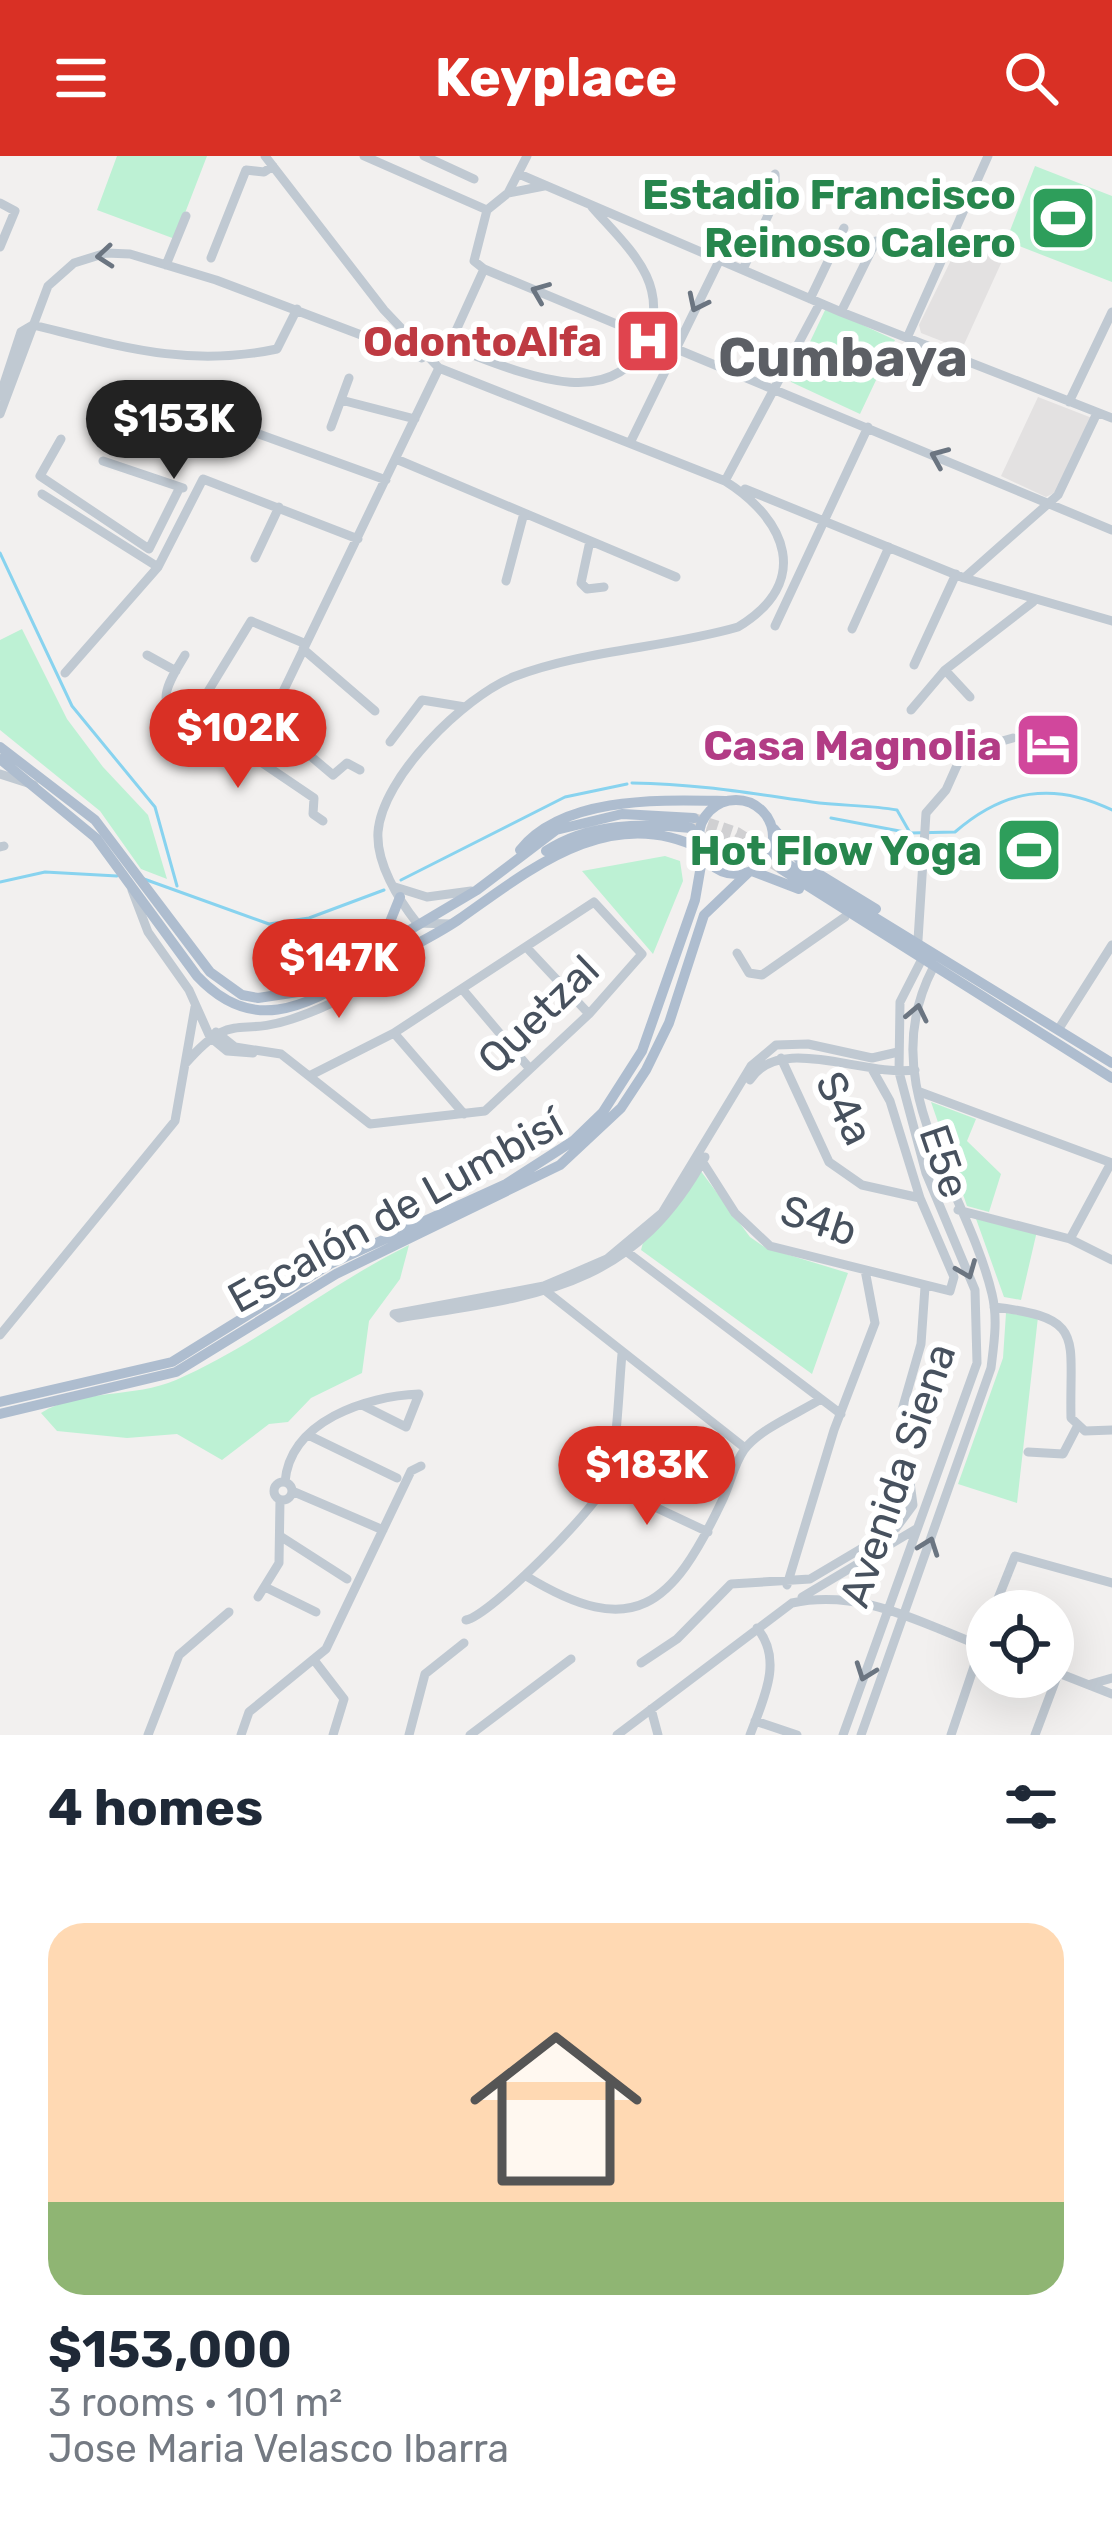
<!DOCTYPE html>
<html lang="en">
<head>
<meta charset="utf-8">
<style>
  :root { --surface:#fff; --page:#f6f6f7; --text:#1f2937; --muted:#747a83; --accent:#d93025 }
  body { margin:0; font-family:Rubik,sans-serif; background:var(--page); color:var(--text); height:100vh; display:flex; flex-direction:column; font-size:45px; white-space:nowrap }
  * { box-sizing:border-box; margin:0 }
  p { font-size:39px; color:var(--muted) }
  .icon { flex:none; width:66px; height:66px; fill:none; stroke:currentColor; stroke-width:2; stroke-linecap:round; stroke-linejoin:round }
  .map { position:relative; height:1579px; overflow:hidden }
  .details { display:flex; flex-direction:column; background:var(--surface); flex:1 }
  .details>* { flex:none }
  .tools { position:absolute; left:966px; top:1434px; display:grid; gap:24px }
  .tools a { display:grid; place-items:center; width:108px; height:108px; border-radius:50%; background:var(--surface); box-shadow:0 12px 48px #0002; font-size:60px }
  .price { position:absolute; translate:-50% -102px; padding:0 27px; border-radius:42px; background:var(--accent); color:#fff; font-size:39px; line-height:78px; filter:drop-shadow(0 3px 6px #0008) }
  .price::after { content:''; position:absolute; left:50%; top:72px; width:36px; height:27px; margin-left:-18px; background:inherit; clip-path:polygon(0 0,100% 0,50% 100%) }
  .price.active { background:#222; color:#fff }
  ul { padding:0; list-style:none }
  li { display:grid; align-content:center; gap:24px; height:636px; padding:0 48px }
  li span { display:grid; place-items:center; height:372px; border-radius:36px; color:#555 }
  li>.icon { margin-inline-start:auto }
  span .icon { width:216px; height:216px; fill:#fffc; stroke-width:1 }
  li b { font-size:51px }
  h2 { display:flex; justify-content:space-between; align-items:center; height:144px; padding:0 48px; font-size:51px }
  header { display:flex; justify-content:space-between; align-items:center; height:156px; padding:0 48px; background:var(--accent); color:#fff; font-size:54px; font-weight:700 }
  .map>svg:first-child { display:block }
  .education { fill:#e3e1e1 }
  .green { fill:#bdf1d4 }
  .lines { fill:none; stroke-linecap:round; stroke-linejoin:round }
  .stream { stroke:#88d3ef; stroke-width:3 }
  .major-tunnel { stroke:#d0d0d2; stroke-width:10; stroke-dasharray:10 5; stroke-linecap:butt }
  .minor { stroke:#c0c9d2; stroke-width:9 }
  .major { stroke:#aebdcf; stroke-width:10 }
  .oneway { stroke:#6b7581 }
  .labels { text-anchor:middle; stroke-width:12; stroke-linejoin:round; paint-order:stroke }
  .leisure-label { font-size:42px; font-weight:bold; fill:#27864d; stroke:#fff; text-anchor:end }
  .health-label { font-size:42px; font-weight:bold; fill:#be3a42; stroke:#fff; text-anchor:end }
  .hotel-label { font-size:42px; font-weight:bold; fill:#b23c85; stroke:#fff; text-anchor:end }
  .street-label { font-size:42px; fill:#47515e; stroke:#fff }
  .district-label { font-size:54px; font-weight:bold; fill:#5c5f65; stroke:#fff }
</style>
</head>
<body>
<header><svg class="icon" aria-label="menu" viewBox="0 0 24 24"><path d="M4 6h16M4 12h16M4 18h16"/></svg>Keyplace<svg class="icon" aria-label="search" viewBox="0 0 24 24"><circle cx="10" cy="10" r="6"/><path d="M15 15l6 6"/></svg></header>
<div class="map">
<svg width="1112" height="1579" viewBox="0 0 1112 1579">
  <rect width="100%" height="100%" fill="#f2f0ef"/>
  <!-- education -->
  <path class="education" d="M960,86L1003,103L962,193L921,177L919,169Z
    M1038,241L1092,262L1058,335L1046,341L1001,320Z"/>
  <!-- green -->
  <path class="green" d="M117,0H207L175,83L97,54Z
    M1035,10L1112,40V126L1006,85Z
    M826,152L895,184L860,258L791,226Z
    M22,473L67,563L103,611L148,659L167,723L141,713L100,655L0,574V484Z
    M665,700L680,705L683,725L653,798L582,715Z
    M931,946L976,963L967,985L1001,1018L989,1056L967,1050Z
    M700,1014L750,1081L766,1092L848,1117L812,1218L641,1094L644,1083Z
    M975,1060L1037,1075L1021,1144L1004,1141Z
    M409,1089L400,1123L369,1165L362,1217L311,1242L288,1266L269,1268L222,1304L177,1278L127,1282L57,1275L41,1257C79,1233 135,1242 176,1224C258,1188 328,1129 409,1089Z
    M1006,1157L1038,1161L1017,1347L958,1328L1003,1202Z"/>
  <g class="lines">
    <!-- stream -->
    <path class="stream" d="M0,397L72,550L155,651L177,730
      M632,627C698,628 748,637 812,646C841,650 869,649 897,654L909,675
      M831,662L910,677L955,676C1003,634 1053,625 1112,654
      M144,723L269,768L309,762L384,734
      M401,724L565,641L627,628
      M0,726L45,716L117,720"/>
    <!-- major-tunnel -->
    <path class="major-tunnel" d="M694,662L737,676L786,707
      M691,672L732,683L781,713"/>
    <!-- minor -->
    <path class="minor" d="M265,0L384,154L439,212L725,325C787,364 812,426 738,471C666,492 583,494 513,521C464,541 382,621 378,676C376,707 398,743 417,767L451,768
      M364,0L487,54
      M424,0L474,23
      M519,18L841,156L1112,262
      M508,37L544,30
      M0,47L15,55L0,91
      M487,54L508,37L527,0
      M211,102L246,14L264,16L273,10
      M166,109L186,60
      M744,111L776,42L775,18
      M484,113L1112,374
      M484,113L474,105L487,54
      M810,143L844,72
      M841,156L876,85
      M33,169C119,190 187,212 277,193L297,153
      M375,180C390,180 406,178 421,181C483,196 605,273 646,185C672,127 627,91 592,51
      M907,182L988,0
      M449,190L484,113
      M0,240L21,176L33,169
      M341,244L415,263
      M1069,246L1112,156
      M0,258L48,130L74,107L106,97L130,98L216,124L422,202
      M206,259L386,324
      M331,271L349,222
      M61,283L40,320L149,393L180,331
      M630,287L721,101
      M396,303L676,421
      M103,305L183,332
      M725,325L820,147
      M745,333L964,422L1112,465
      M42,338L158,411
      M590,385L581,427L587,433L604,431
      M255,402L279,351
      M964,422L1058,339L1097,257
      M506,425L524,357
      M775,470L868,271
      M852,473L889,391
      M303,493L375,555
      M147,499L176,515
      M185,499C171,523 152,547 182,565L193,560L251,465L306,488
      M914,509L956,418
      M945,514L970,541
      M65,517L158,411L203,323L358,383
      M911,554L945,514L1033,446
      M269,565L333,619L347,607L360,614
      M390,586L422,544L465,551
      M210,598L242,613L252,600
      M0,618L34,629
      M323,665L313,658L314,642L252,600L439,212
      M0,691L4,690
      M395,731L427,741L471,735
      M132,734L148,776L189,834L210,881L227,895L253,897
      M918,784L926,657L946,634L963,596L1013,582
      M528,793L589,858
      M737,797L749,817L762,819L845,761
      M463,834L530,913
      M1058,874L1112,789
      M216,876L235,891L281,898L370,968L485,955L589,858L642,798L594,746L394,877L311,919
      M394,877L464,958
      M781,902L829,1006L862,1029L920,1042
      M185,908C233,853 236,882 292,863C329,851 389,821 413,791
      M750,924C779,877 863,921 915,914
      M920,936L1112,1007
      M700,1002L735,1057L770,1090L950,1135L954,1121L920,1042L890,945L872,913
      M958,1054L1070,1083L1112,1104
      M1070,1083L1111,1007
      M627,1096L841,1258
      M547,1136L745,1292
      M994,1151C1087,1162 1069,1180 1071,1262L1085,1275L1112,1274
      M394,1158L544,1130L607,1103L662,1057L751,910L776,889L808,888L872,902L898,896
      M394,1158L399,1162C537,1139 631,1135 705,1001
      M0,1179L175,965L195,851
      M902,1254L921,1188L925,1131
      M308,1279L397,1322
      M1028,1296L1063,1298L1077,1271
      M274 1335a9 9 0 1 1 18 0a9 9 0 1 1-18 0Z
      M285,1326C290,1265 366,1240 419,1238L406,1271L364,1250
      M606,1328L708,1376
      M292,1335L383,1374
      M280,1380L347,1423
      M526,1420C634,1486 672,1450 722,1345C730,1329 734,1308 744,1294C759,1273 799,1257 821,1243
      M787,1429L834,1274L875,1167L865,1114
      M265,1431L316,1456
      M258,1441L279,1407L280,1344
      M802,1441L916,1373
      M993,1455L1015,1400L1112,1427
      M466,1464C491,1459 595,1353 606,1328C617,1305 619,1227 622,1198
      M314,1504L344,1543L333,1579
      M641,1507L677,1483L731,1428L810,1423L896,1372L913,1349L910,1326
      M1056,1516L1112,1538
      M1091,1528L1112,1522
      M651,1553L658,1579
      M755,1565L797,1579
      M148,1579L179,1499L229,1456
      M241,1579L249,1556L326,1493L411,1315L421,1310
      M409,1579L425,1518L464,1487
      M470,1579L571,1503
      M617,1579L792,1447C863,1432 922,1468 987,1492
      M750,1579C763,1544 784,1504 757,1472
      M843,1579L977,1207L975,1134L926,1017L899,916L900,846L921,805
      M861,1579L991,1212C994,1187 998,1163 992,1138C966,1029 872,929 933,812
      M951,1579L987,1472
      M1035,1579L1058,1518"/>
    <!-- major -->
    <path class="major" d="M0,591L95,664L210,816L242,839L258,842L298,836L344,813L477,734L556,674L622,658L694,662
      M0,603L96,682L197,820C258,885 313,844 377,809C404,794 433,781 458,764C528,715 609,646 701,693
      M699 681a37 37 0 1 1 74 0a37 37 0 1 1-74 0Z
      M774,673L804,709L876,753
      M520,694C564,639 663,644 727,645
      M546,695C588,667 642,667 691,672
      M786,707L1112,907
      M781,713L1112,922
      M752,715L799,733
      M381,788L400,741
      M0,1246L172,1206L330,1108L506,1028L573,985L603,956L642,895L695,744L703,698
      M0,1258L176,1216L336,1118L560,1009L621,952L646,914L669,867L704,759L749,716"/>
  </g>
  <!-- one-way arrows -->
  <defs><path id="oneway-chevron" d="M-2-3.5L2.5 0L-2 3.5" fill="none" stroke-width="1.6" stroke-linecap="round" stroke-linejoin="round" transform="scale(3)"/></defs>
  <g class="oneway">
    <use href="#oneway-chevron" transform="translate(105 100) rotate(175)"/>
    <use href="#oneway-chevron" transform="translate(540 136) rotate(-158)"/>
    <use href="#oneway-chevron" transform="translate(697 147) rotate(116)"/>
    <use href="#oneway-chevron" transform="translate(939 301) rotate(-157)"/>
    <use href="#oneway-chevron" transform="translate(917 857) rotate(-78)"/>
    <use href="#oneway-chevron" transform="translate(967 1114) rotate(68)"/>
    <use href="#oneway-chevron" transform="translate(929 1390) rotate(-70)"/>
    <use href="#oneway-chevron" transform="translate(865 1516) rotate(110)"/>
  </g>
  <!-- icons -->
  <defs>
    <symbol id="stadium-square" viewBox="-11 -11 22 22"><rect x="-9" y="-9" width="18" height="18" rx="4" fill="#2e9e5b" stroke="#fff"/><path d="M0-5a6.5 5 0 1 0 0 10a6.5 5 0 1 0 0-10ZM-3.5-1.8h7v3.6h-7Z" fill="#fff"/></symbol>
    <symbol id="hospital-square" viewBox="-11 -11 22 22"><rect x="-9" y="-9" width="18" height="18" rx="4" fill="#e0444e" stroke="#fff"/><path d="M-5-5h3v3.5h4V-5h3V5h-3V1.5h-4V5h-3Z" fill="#fff"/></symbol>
    <symbol id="hotel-square" viewBox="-11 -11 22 22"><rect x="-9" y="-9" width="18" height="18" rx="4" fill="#d1479c" stroke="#fff"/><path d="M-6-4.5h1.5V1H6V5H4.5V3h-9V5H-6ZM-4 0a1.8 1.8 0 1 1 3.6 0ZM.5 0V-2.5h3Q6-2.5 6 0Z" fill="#fff"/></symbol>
  </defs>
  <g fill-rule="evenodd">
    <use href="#stadium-square" x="1025" y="24" width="76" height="76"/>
    <use href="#hospital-square" x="610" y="147" width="76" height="76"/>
    <use href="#hotel-square" x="1010" y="551" width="76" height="76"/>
    <use href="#stadium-square" x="991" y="656" width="76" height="76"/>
  </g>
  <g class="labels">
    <!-- leisure labels -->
    <g class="leisure-label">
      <text x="1016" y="53">Estadio Francisco<tspan x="1016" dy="48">Reinoso Calero</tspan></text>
      <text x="982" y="709">Hot Flow Yoga</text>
    </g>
    <!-- health labels -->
    <g class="health-label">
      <text x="602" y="200">OdontoAlfa</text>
    </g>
    <!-- hotel labels -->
    <g class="hotel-label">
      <text x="1002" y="604">Casa Magnolia</text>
    </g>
    <!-- street labels -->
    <g class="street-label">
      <text transform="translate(538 858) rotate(-44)" y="15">Quetzal</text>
      <text transform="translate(845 952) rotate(63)" y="15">S4a</text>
      <text transform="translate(945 1005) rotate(71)" y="15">E5e</text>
      <text transform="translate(395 1054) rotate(-29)" y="15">Escalón de Lumbisí</text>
      <text transform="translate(819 1064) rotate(18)" y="15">S4b</text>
      <text transform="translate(897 1319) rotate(-71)" y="15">Avenida Siena</text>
    </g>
    <!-- district labels -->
    <g class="district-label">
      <text x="843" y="220">Cumbaya</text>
    </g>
  </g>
</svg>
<div class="tools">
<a><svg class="icon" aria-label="locate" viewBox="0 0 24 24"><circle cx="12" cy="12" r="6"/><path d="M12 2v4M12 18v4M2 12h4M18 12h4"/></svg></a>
</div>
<b class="price active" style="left:174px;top:326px">$153K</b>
<b class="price" style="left:238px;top:635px">$102K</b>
<b class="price" style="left:339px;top:865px">$147K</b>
<b class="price" style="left:647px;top:1372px">$183K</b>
</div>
<section class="details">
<h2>4 homes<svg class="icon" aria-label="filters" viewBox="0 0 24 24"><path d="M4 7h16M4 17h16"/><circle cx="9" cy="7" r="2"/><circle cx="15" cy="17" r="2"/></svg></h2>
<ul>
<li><span style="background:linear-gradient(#ffd9b3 75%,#8fb573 0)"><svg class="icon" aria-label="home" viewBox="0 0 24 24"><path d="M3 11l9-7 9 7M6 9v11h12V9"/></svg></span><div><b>$153,000</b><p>3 rooms · 101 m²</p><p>Jose Maria Velasco Ibarra</p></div></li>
</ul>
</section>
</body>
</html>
